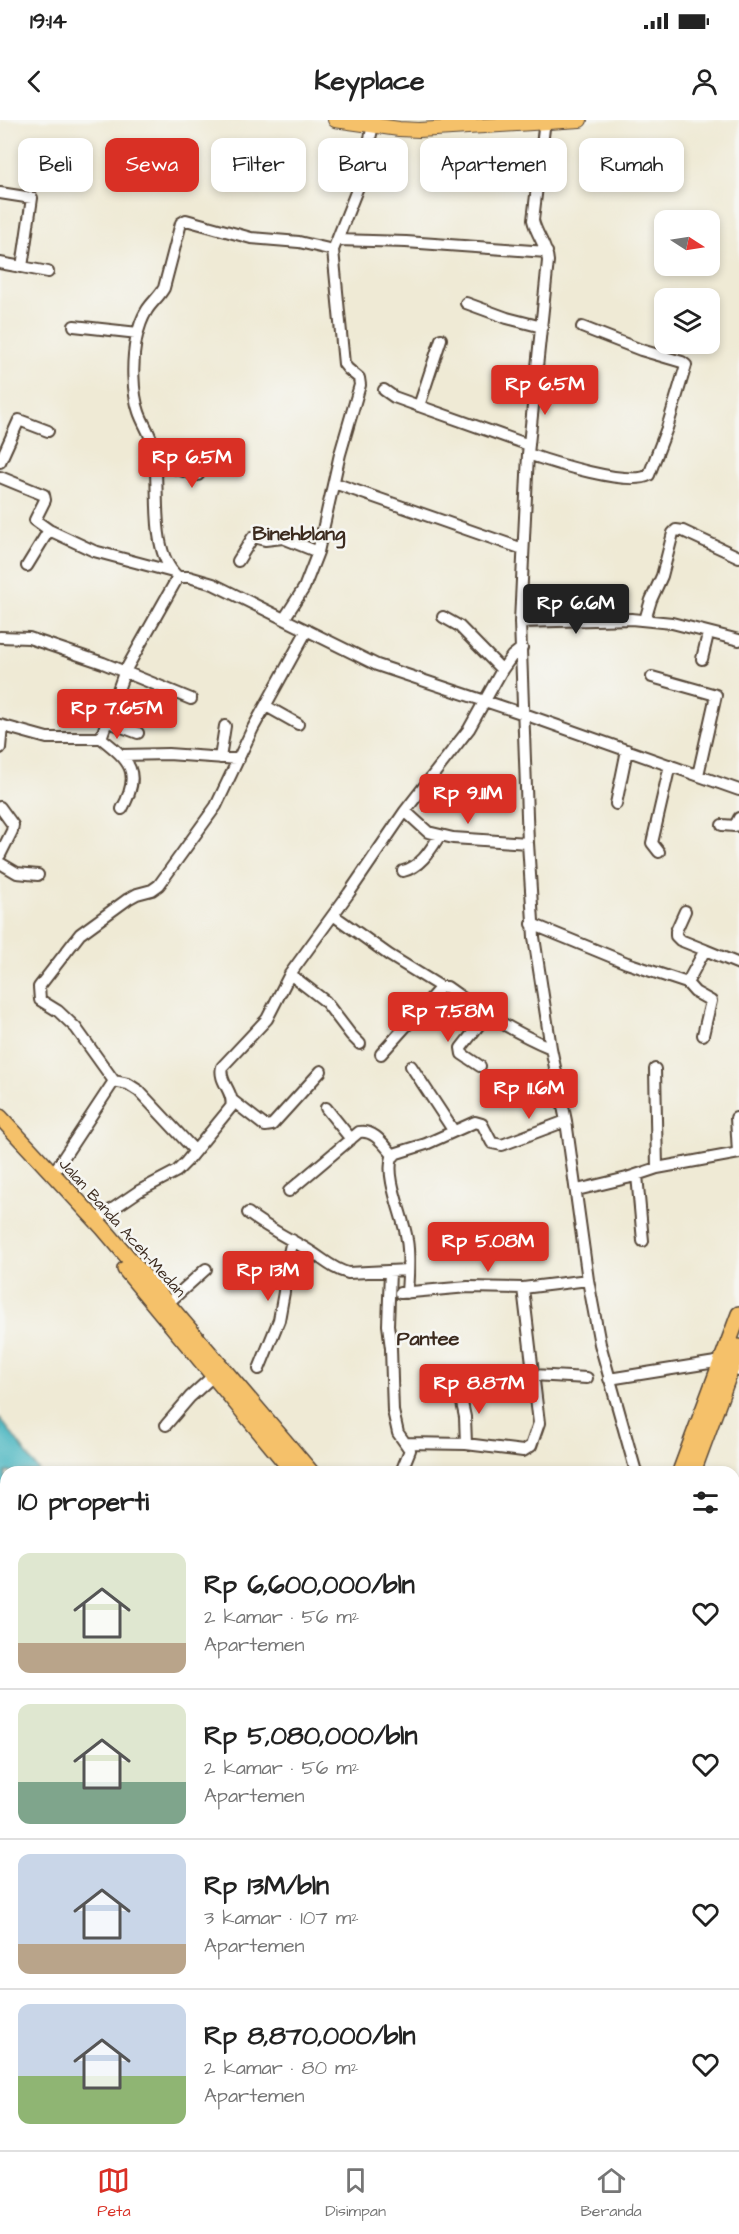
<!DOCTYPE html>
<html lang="id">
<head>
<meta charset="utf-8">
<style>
  :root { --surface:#fff; --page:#f6f6f6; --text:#222; --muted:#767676; --line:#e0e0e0; --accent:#d93025 }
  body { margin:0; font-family:"Architects Daughter",sans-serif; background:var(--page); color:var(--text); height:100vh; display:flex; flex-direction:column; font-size:22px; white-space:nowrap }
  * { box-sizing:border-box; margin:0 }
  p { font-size:20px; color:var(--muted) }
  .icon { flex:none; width:33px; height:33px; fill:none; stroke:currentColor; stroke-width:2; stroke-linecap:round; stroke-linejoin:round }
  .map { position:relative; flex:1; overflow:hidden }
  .panel { position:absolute; left:0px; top:1346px; width:740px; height:686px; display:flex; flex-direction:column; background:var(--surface); border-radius:18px 18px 0 0; box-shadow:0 3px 9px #0003 }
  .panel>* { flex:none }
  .banner { position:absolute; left:18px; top:18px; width:704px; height:54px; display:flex; gap:12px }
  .needle { width:39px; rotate:102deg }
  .tools { position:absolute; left:654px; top:90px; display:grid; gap:12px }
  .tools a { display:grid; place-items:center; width:66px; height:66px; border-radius:12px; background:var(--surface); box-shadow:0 3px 9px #0003; font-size:30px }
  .price { position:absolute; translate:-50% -51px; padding:0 14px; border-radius:6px; background:var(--accent); color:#fff; font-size:20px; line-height:39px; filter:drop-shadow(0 2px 3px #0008) }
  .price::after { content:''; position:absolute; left:50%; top:36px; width:18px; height:14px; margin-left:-9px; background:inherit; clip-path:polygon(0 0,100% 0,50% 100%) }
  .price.selected { background:#222; color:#fff }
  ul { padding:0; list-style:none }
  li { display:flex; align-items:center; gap:18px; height:150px; padding:0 18px }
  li+li { border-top:2px solid var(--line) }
  li span { display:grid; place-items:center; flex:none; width:168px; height:120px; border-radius:12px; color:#555 }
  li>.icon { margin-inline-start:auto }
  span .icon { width:72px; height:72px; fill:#fffc; stroke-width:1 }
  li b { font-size:26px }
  h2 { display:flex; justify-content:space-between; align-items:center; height:72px; padding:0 18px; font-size:26px }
  .chip { padding:0 21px; border-radius:12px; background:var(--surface); box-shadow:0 3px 9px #0003; font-size:21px; line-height:54px }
  .chip.selected { background:var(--accent); color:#fff }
  .status { display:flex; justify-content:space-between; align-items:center; height:42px; padding:0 30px; background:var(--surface); direction:ltr }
  .status svg { height:16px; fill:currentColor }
  header { display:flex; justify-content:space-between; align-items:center; height:78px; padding:0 18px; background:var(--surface); font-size:27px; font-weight:800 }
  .tab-bar { display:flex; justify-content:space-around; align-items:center; height:84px; border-top:2px solid var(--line); background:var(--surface); font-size:16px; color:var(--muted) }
  .tab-bar a { display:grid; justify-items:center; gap:3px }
  .tab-bar .selected { color:var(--accent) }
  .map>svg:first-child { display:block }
  .water { fill:#46b5c0; stroke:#40706f; stroke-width:1.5 }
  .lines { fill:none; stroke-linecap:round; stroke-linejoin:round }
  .minor-casing { stroke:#564739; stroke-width:14 }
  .major-casing { stroke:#564739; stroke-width:16 }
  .highway-casing { stroke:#564739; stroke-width:18 }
  .minor { stroke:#fff; stroke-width:10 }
  .major { stroke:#f5c16b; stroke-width:14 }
  .highway { stroke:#f5c16b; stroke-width:15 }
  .labels { text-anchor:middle; stroke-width:5; stroke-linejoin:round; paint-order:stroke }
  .street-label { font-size:16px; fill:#3b2a1e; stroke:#f6f6f2 }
  .quarter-label { font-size:20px; font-weight:bold; fill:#3b2a1e; stroke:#f6f6f2 }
</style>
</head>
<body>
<div class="status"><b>19:14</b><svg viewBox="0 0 49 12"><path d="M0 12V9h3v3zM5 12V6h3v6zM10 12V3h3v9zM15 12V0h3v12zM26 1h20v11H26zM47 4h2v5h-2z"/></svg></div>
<header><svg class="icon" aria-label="back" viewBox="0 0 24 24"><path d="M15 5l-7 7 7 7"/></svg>Keyplace<svg class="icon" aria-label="person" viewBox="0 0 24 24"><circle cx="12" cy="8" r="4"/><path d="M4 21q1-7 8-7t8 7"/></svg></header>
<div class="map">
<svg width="739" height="2030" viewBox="0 0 739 2030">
  <rect width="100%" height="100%" fill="#f6f6f2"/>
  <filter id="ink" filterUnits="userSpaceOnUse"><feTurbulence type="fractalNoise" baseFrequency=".0167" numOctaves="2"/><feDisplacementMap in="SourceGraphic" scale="12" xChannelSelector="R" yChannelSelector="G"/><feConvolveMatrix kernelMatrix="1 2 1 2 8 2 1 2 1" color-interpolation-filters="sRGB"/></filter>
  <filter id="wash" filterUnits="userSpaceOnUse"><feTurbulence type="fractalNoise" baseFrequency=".008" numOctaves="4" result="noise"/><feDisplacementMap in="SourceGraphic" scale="24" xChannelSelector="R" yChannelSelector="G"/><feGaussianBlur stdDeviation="1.35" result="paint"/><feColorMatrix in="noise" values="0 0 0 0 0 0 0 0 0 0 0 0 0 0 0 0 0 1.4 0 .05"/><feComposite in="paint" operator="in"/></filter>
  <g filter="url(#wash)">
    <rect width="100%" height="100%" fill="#efead5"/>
    <!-- water -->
    <path class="water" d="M0,1298L39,1351L6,1352V1432L0,1426Z
      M739,1677V1719L734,1721V1679Z
      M734,1915L739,1920V2030H694L688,2025H734Z"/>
  </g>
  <g filter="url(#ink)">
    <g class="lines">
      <defs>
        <path id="minor" d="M545,0L533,100C536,115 547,125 548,141L528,334L520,502L528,723L534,817L551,928L566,1001L588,1160L600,1224L636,1352
          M0,73L32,78L22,147L0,143
          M338,120L406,122L547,132
          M22,147L48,152
          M466,183L507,198L542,207
          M74,206L138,213
          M384,270L394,277L419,286L529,325
          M419,286L441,219
          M528,334C551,342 629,367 649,355L667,308L686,245L682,242L641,230L582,207
          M0,342L19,300L48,311
          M156,343L198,355L210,339
          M0,357L44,375L45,380L35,400L49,410L94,431L173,452
          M334,363L523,429
          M238,441L253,417L265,420L283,418L318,432
          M27,446L49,410
          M178,457C147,430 162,364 153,326C151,314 143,304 139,292C132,272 132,241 136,220C138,210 142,198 147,190C152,182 159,177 164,168L181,103L186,100L251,118L299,122L333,130
          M443,497L459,506L502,550
          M284,499L304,468L318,432L340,334L360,265L359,258L348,249L344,244L333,130L358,67L373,6
          M645,500L651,480L662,456L673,413L676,410L683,411L739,437
          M520,502L631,499L672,503L739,520
          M0,517L29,518L103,543L191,579
          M702,539L708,514
          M652,557L716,575L698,655
          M266,586L298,604
          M106,601L138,613
          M0,605L47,618H101
          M0,628L2,606
          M122,635L168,634L239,639
          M220,638L225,606
          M616,684L627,630
          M0,687L13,705L12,711L0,735
          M122,689C142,652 130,641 101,618L124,553L178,457H189L213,464L377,545L524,594L739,670
          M405,691L428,712L453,718L528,723
          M722,705L735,706L739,698
          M659,732L652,723L670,645
          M0,743L17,753L38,755
          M403,751C421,747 431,729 440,715
          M685,791L676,811V816L680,820L705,830
          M333,795L389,835L441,867H447C480,891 513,912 551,928
          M532,804L627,843L687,863L705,830L739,844
          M290,854L325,881L351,915L360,924
          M687,863L695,872L711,881L703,915
          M381,934L441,867
          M411,946L453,1010
          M480,946L462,934L461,928L486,896
          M655,949L657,1048
          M114,961L76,908L58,891L40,880L39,867L80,814L128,779L137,774L152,770L159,765L216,686L253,608L307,510
          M114,961L128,964L139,971L195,1031
          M233,981L265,1006L272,1005L321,951
          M326,988L351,1019
          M736,998L738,1033
          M52,1055L114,961
          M637,1055L643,1121
          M577,1070L627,1058L657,1048L739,1033
          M289,1071L359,1012C374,1009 384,1025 394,1036
          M248,1093C267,1108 288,1118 308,1130C322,1138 332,1149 348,1153L408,1150
          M95,1101L139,1071L177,1051L186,1042L231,987C235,972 218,962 222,947L267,899L290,854L349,773L405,691L469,609L502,550L512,536L522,528
          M390,1151L388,1205L391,1228L393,1291L398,1313L410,1330L401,1352
          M400,1173L468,1167L523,1168L588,1160
          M407,1173C408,1155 410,1138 407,1120C404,1097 385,1059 392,1037L397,1033L426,1024L475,1002L482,1004L492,1023L502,1025L566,1001
          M168,1183L206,1149
          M259,1249L279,1200L284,1172L285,1151L292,1120
          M533,1255L587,1258
          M609,1259L722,1241L732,1245L739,1251
          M459,1269L465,1297L466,1324
          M166,1305L190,1277L213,1256
          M406,1323L466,1324L523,1331L531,1326L539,1303L523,1168
          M734,1585L739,1581
          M0,1598L6,1605
          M0,1632L6,1621
          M0,1896L6,1897
          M0,1959L6,1955
          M134,2025L147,2030
          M457,2025L463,2030
          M65,2030L68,2025
          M163,2030L166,2025
          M406,2030L414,2025"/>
        <path id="major" d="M335,0L399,9L419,10L580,0"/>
        <path id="highway" d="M0,997L103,1108L311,1352
          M125,1149L293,1352
          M680,1352L739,1194
          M693,1352L739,1227"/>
      </defs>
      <!-- minor casing -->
      <use href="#minor" class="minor-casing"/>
      <!-- major casing -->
      <use href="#major" class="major-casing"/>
      <!-- highway casing -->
      <use href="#highway" class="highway-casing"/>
      <!-- minor -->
      <use href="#minor" class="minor"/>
      <!-- major -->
      <use href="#major" class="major"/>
      <!-- highway -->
      <use href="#highway" class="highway"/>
    </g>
  </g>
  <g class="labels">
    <!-- street labels -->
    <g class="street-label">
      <text transform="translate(123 1107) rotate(48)" y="6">Jalan Banda Aceh-Medan</text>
    </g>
    <!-- quarter labels -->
    <g class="quarter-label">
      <text x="299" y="420">Binehblang</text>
      <text x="428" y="1225">Pantee</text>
    </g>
  </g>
</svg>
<div class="tools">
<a><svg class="needle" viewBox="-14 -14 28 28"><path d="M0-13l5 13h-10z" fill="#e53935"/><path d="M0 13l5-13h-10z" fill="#767676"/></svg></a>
<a><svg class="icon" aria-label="layers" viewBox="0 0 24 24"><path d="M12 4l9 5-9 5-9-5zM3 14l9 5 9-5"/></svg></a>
</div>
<b class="price" style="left:545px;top:296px">Rp 6.5M</b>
<b class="price" style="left:192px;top:369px">Rp 6.5M</b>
<b class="price selected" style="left:576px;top:515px">Rp 6.6M</b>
<b class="price" style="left:117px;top:620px">Rp 7.65M</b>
<b class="price" style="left:468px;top:705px">Rp 9.11M</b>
<b class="price" style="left:448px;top:923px">Rp 7.58M</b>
<b class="price" style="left:529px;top:1000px">Rp 11.6M</b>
<b class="price" style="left:488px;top:1153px">Rp 5.08M</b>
<b class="price" style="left:268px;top:1182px">Rp 13M</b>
<b class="price" style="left:479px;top:1295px">Rp 8.87M</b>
<div class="banner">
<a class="chip">Beli</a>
<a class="chip selected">Sewa</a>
<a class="chip">Filter</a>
<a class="chip">Baru</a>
<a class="chip">Apartemen</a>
<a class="chip">Rumah</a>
</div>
<section class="panel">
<h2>10 properti<svg class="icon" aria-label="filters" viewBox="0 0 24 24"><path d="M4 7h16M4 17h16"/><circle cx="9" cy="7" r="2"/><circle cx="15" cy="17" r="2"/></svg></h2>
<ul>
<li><span style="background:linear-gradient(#dfe7d0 75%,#b9a48a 0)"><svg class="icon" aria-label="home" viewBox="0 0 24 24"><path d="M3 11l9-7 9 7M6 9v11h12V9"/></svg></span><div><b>Rp 6,600,000/bln</b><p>2 kamar · 56 m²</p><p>Apartemen</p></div><svg class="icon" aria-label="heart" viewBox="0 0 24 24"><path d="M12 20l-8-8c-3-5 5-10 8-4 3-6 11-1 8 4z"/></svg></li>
<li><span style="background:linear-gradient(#dfe7d0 65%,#7fa58c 0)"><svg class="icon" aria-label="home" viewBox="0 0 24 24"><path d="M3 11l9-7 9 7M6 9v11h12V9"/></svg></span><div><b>Rp 5,080,000/bln</b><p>2 kamar · 56 m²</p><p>Apartemen</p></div><svg class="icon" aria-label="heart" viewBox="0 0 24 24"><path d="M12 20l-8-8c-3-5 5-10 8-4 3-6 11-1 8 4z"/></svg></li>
<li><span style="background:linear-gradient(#c9d6e8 75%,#b9a48a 0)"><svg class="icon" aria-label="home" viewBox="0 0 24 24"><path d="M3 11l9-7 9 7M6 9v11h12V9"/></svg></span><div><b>Rp 13M/bln</b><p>3 kamar · 107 m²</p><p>Apartemen</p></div><svg class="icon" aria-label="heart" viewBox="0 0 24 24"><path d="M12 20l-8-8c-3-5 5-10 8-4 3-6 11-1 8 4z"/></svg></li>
<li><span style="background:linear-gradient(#c9d6e8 60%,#8fb573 0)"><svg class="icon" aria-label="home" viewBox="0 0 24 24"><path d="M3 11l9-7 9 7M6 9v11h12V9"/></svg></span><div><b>Rp 8,870,000/bln</b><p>2 kamar · 80 m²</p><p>Apartemen</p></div><svg class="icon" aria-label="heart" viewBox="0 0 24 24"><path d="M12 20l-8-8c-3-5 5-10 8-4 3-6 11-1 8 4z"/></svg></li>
</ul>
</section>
</div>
<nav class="tab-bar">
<a class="selected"><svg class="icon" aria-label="map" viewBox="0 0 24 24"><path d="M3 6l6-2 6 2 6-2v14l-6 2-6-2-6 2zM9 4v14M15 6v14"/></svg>Peta</a>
<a><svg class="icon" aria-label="saved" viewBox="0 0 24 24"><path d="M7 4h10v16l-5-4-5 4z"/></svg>Disimpan</a>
<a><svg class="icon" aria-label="home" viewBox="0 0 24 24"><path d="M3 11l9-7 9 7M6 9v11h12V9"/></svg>Beranda</a>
</nav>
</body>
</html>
